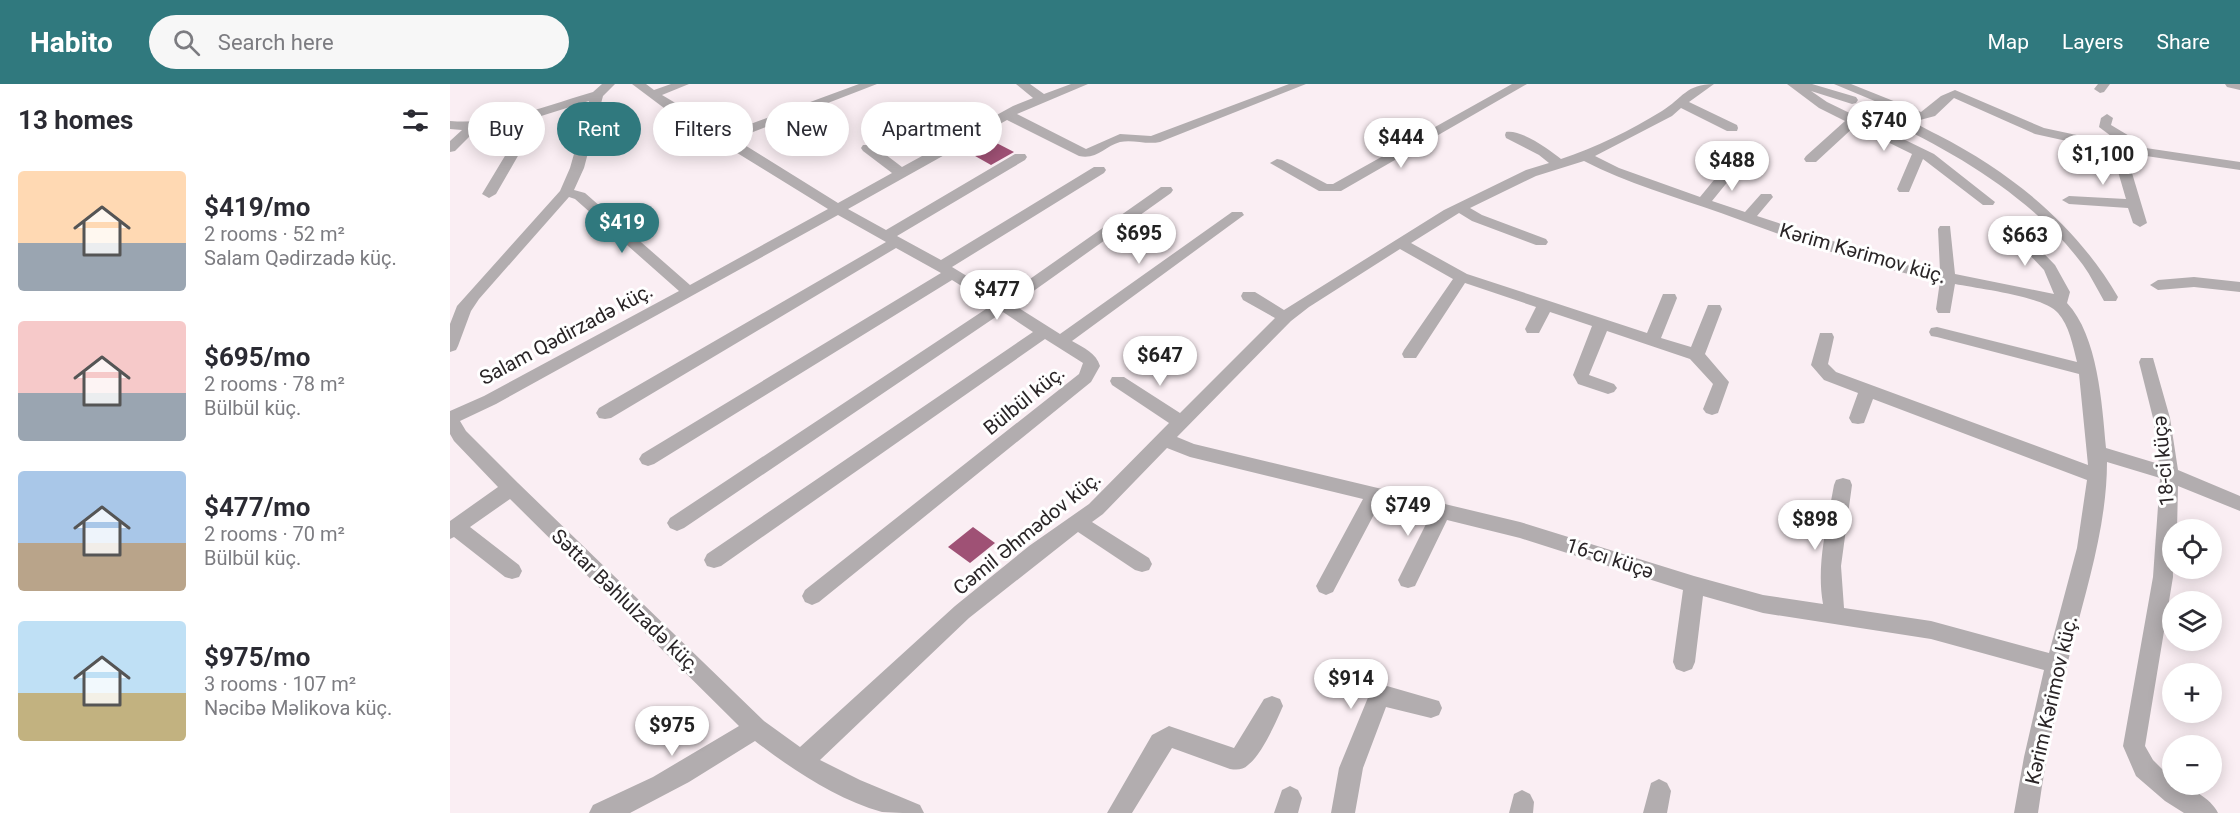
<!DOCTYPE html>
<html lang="en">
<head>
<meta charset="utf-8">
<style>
  :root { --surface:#fff; --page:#f7f7f7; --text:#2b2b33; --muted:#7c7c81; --accent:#30797e }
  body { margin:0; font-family:Roboto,sans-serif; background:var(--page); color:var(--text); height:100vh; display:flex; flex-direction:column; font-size:22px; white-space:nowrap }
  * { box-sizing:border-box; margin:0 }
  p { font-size:20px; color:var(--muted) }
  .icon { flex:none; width:33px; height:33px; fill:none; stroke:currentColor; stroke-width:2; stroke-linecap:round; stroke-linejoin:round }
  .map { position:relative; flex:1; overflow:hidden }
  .side { display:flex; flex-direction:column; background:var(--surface); width:450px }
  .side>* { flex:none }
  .top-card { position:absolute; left:18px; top:18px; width:570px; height:54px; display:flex; gap:12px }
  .controls { position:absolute; left:1712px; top:435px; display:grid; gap:12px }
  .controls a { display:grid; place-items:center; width:60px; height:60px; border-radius:50%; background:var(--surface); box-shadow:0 3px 15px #0003; font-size:30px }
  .price { position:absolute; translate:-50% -51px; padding:0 14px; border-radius:21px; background:#fff; color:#222; font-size:20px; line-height:39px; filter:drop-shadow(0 2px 3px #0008) }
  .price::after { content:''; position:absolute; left:50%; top:36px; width:18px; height:14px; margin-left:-9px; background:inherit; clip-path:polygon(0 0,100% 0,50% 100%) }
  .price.on { background:var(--accent); color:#fff }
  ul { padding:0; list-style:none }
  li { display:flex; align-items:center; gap:18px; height:150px; padding:0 18px }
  li span { display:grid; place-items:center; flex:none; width:168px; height:120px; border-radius:6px; color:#555 }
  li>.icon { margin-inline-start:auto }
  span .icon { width:72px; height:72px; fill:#fffc; stroke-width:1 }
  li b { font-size:26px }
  h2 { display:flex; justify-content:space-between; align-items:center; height:72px; padding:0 18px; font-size:26px }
  .tag { padding:0 21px; border-radius:27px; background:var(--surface); box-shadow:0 3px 15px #0003; font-size:21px; line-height:54px }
  .tag.on { background:var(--accent); color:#fff }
  header { display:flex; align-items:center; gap:36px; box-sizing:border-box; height:84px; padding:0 30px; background:var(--accent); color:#fff }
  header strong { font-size:28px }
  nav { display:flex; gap:33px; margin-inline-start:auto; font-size:21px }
  .search { width:420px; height:54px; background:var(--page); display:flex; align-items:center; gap:15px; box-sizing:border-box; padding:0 21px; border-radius:33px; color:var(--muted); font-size:22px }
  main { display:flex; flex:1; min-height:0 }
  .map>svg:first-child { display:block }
  .building { fill:#9f5175 }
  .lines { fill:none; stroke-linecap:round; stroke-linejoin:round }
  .minor { fill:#b2adaf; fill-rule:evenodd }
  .labels { text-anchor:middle; stroke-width:6; stroke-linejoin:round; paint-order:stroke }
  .street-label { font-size:20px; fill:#2a2527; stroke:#fff }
</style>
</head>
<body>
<header>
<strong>Habito</strong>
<div class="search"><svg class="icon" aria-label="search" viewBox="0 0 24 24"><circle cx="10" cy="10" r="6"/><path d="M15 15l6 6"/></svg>Search here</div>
<nav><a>Map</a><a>Layers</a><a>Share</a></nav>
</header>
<main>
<section class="side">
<h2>13 homes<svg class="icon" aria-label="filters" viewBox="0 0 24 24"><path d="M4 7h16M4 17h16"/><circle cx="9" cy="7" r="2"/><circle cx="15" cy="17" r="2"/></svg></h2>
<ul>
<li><span style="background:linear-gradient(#ffd9b3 60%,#9aa5b1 0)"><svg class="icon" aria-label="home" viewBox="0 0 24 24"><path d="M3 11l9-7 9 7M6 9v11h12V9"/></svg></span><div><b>$419/mo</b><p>2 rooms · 52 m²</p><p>Salam Qədirzadə küç.</p></div></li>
<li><span style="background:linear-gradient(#f6c9c9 60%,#9aa5b1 0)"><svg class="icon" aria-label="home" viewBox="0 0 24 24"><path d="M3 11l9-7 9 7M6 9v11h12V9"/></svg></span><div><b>$695/mo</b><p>2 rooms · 78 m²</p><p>Bülbül küç.</p></div></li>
<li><span style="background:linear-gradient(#a9c7e8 60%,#b9a48a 0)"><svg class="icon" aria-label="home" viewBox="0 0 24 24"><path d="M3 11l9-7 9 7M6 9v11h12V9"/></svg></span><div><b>$477/mo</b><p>2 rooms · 70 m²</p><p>Bülbül küç.</p></div></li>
<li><span style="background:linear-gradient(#bfe0f5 60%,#c2b280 0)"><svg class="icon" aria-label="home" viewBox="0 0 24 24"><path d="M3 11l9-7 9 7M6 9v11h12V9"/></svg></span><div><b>$975/mo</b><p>3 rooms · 107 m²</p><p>Nəcibə Məlikova küç.</p></div></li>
</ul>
</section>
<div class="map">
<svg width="1790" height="729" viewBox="0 0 1790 729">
  <rect width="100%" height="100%" fill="#faeef3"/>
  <!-- building -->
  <path class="building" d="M533,52L564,68L541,81L511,64Z
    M523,443L545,459L520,479L498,463Z"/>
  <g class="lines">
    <!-- minor -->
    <path class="minor" d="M152,0H165L153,12L134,84L124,106L135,109L240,201L378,125L214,24L182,0H196L204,6L221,0H239L212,11L276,49L409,0H427L285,55L388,119L442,89L413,67L411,64L413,61H423L452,83L563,22L583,14L566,0H580L594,10L621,0H638L567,30L636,65L670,50L701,52L839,0H856L710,58C696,61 683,55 670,58C655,62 647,76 629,72L557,36L398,125L436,146L565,70H575L577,73L575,76L447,152L491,176L644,83H654L656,86L654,89L502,183L553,214L711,103H721L723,106L721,109L564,221L610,250L782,128H792L794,131L622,257C634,264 646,269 650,282L641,298L369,518L362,521L355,518L352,512L355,506L629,290L633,279L595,255L271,482L264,484L257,482L254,476L257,470L583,248L553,228L234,444L227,447L220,444L217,439L220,434L542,221L502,196L204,380L198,382L192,380L189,375L192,370L491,189L446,164L161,334L155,335L149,334L146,329L149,324L436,158L388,131L46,320L10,337L16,347L68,399L314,637L350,663L505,522L579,462L639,420L719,339L662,301L660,297L662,293H674L730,329L825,234L793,216L791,212L793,208H805L834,226L994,126L1076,86L1099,79L1089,71L1056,54L1055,51L1056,48C1071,45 1100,66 1111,75C1145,64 1181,46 1212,27C1233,14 1236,0 1264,0L1239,18L1287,41L1288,44L1287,47H1277L1231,24L1222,32L1145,72L1169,84L1250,113L1282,74H1292L1294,77L1292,80L1262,117L1295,128L1311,110H1321L1323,113L1307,132L1456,181L1490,187L1488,145L1490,142H1500L1505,190L1604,210L1594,186L1557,147L1559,144H1569L1605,181L1620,208L1617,219C1648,252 1652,320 1656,364L1709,380L1703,334L1689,278L1691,274H1703L1720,334L1728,386L1790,412V427L1728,402L1727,446H1722L1723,493L1695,662L1703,676L1722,695V700C1737,700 1762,715 1768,729H1734L1715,717L1686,692L1673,662L1703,493L1710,394L1657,378C1657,439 1638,499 1623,558C1608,614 1596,671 1588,729H1564L1574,673L1594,586L1481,555L1313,529L1253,512L1245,578L1242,585L1234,588L1226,585L1223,578L1233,506L1070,454L997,436L965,502L958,504L951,502L948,496L980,432L930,419L883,508L876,511L869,508L866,502L913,415L740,373L717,364L653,430L642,438L699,474L702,480L699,486L692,488L685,486L628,448L519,534L370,676L410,696L470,721L474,729C461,729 444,729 432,728C386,715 343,686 305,657L239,698L180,729H139L143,721L203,693L289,642L60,415L20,443L69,481L72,487L69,493L62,495L55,493L4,453L0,455V437L48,403L4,357L0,350V327L34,312L229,207L125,115L119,113L29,215L21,227L8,262L6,266L0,268V240L7,222L110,107L120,84L139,17L88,33V37L46,110L39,114L32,110L76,37L26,46L5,67L0,68V57L12,46L0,45V37C51,41 95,22 143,8ZM1134,77C1177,99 1225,113 1271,129C1342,155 1415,182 1490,197L1486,225L1488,229H1500L1505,200C1530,205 1593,212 1608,229C1619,241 1623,262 1627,278L1487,243L1481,244L1479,248L1481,252L1487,253L1629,290L1638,381L1386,288L1378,280L1384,253L1382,249H1370L1361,281L1374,296L1408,309L1399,334L1402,339L1408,340L1414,339L1423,315L1637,396L1627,464L1599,569L1481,537L1394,524L1391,482L1402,401L1400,396L1393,394L1386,396L1384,401C1377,440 1366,481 1373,520L1313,511L1244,492L1070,438L744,360L727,353L841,237L859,223L950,165L1003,195L954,266L952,270L954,274H966L1015,199L1086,223L1075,245L1077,249H1089L1100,228L1142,242L1123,291L1128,300L1158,310L1164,308L1167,304L1164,300L1139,291L1157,247L1240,275L1263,300L1253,325L1256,329L1262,331L1268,329L1279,298L1255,270L1272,225L1270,221H1258L1241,263L1211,254L1227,214L1225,210H1213L1197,249L1017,190L961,159L1009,129L1022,137L1086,161H1096L1098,158L1096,155L1032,131L1020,124L1086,92Z
      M1062,0H1077L891,107H869L820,79L827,75L832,76L877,100H883Z
      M1337,0H1362L1406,13L1408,16L1406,19L1402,20L1361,7L1377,18L1484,70L1545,118L1543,121H1533L1473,75L1459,108H1449L1447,105L1462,70L1405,42L1366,78H1356L1354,75L1356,72L1395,37L1369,24Z
      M1384,0H1401L1471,28L1491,12L1505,6L1594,44L1673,61L1649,43L1651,34L1657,30L1663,34L1661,41L1681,53L1689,63L1790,78V86L1676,69L1697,139L1690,143L1683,139L1678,124L1619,120L1612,116L1619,112L1676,115L1662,67L1585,50L1504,14L1485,32L1470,36Z
      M1648,0H1660L1654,8L1650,9L1644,5Z
      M1775,0H1790V6L1777,3Z
      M1438,28C1455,33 1472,43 1488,51C1562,89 1626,141 1668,213L1666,217H1654C1647,205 1641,192 1633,181C1583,114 1508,70 1434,35L1432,32Z
      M1744,193L1790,198V208L1744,203L1708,206L1700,201L1708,196Z
      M937,602L989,617L992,624L989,631L981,634L936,623L913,684L905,729H881L889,684L917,616L920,609Z
      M822,612L830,615L833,622C826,638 812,670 798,681C793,686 787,686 780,685L722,664L682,729H657L702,651L719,642L784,664L814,615Z
      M1209,695L1217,699L1221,707L1217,729H1193L1201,699Z
      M840,702L848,706L852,714L848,729H824L832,706Z
      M1072,706L1080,710L1084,718L1083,729H1059L1064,710Z"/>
  </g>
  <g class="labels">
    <!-- street labels -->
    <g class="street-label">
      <text transform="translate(1413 169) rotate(16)" y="7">Kərim Kərimov küç.</text>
      <text transform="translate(116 250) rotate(-28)" y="7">Salam Qədirzadə küç.</text>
      <text transform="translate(574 316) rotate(-39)" y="7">Bülbül küç.</text>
      <text transform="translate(1713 377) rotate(-95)" y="7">18-ci küçə</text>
      <text transform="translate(577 449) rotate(-39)" y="7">Cəmil Əhmədov küç.</text>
      <text transform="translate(1160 474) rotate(18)" y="7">16-cı küçə</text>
      <text transform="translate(176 517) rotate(44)" y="7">Səttar Bəhlulzadə küç.</text>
      <text transform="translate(1601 616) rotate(-77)" y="7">Kərim Kərimov küç.</text>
    </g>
  </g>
</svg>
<div class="controls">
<a><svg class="icon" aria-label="locate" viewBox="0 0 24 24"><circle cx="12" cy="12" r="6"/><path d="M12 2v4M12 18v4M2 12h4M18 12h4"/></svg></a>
<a><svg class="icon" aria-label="layers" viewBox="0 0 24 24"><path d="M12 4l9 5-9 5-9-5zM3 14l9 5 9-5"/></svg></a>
<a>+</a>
<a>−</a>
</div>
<b class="price" style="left:1434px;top:68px">$740</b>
<b class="price" style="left:951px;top:85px">$444</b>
<b class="price" style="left:1653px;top:102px">$1,100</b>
<b class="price" style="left:1282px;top:108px">$488</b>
<b class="price on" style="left:172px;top:170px">$419</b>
<b class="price" style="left:689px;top:181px">$695</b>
<b class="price" style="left:1575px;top:183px">$663</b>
<b class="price" style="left:547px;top:237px">$477</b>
<b class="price" style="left:710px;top:303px">$647</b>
<b class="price" style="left:958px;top:453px">$749</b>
<b class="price" style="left:1365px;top:467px">$898</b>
<b class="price" style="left:901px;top:626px">$914</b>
<b class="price" style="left:222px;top:673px">$975</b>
<div class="top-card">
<a class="tag">Buy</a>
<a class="tag on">Rent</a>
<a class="tag">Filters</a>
<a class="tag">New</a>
<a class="tag">Apartment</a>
</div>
</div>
</main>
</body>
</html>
